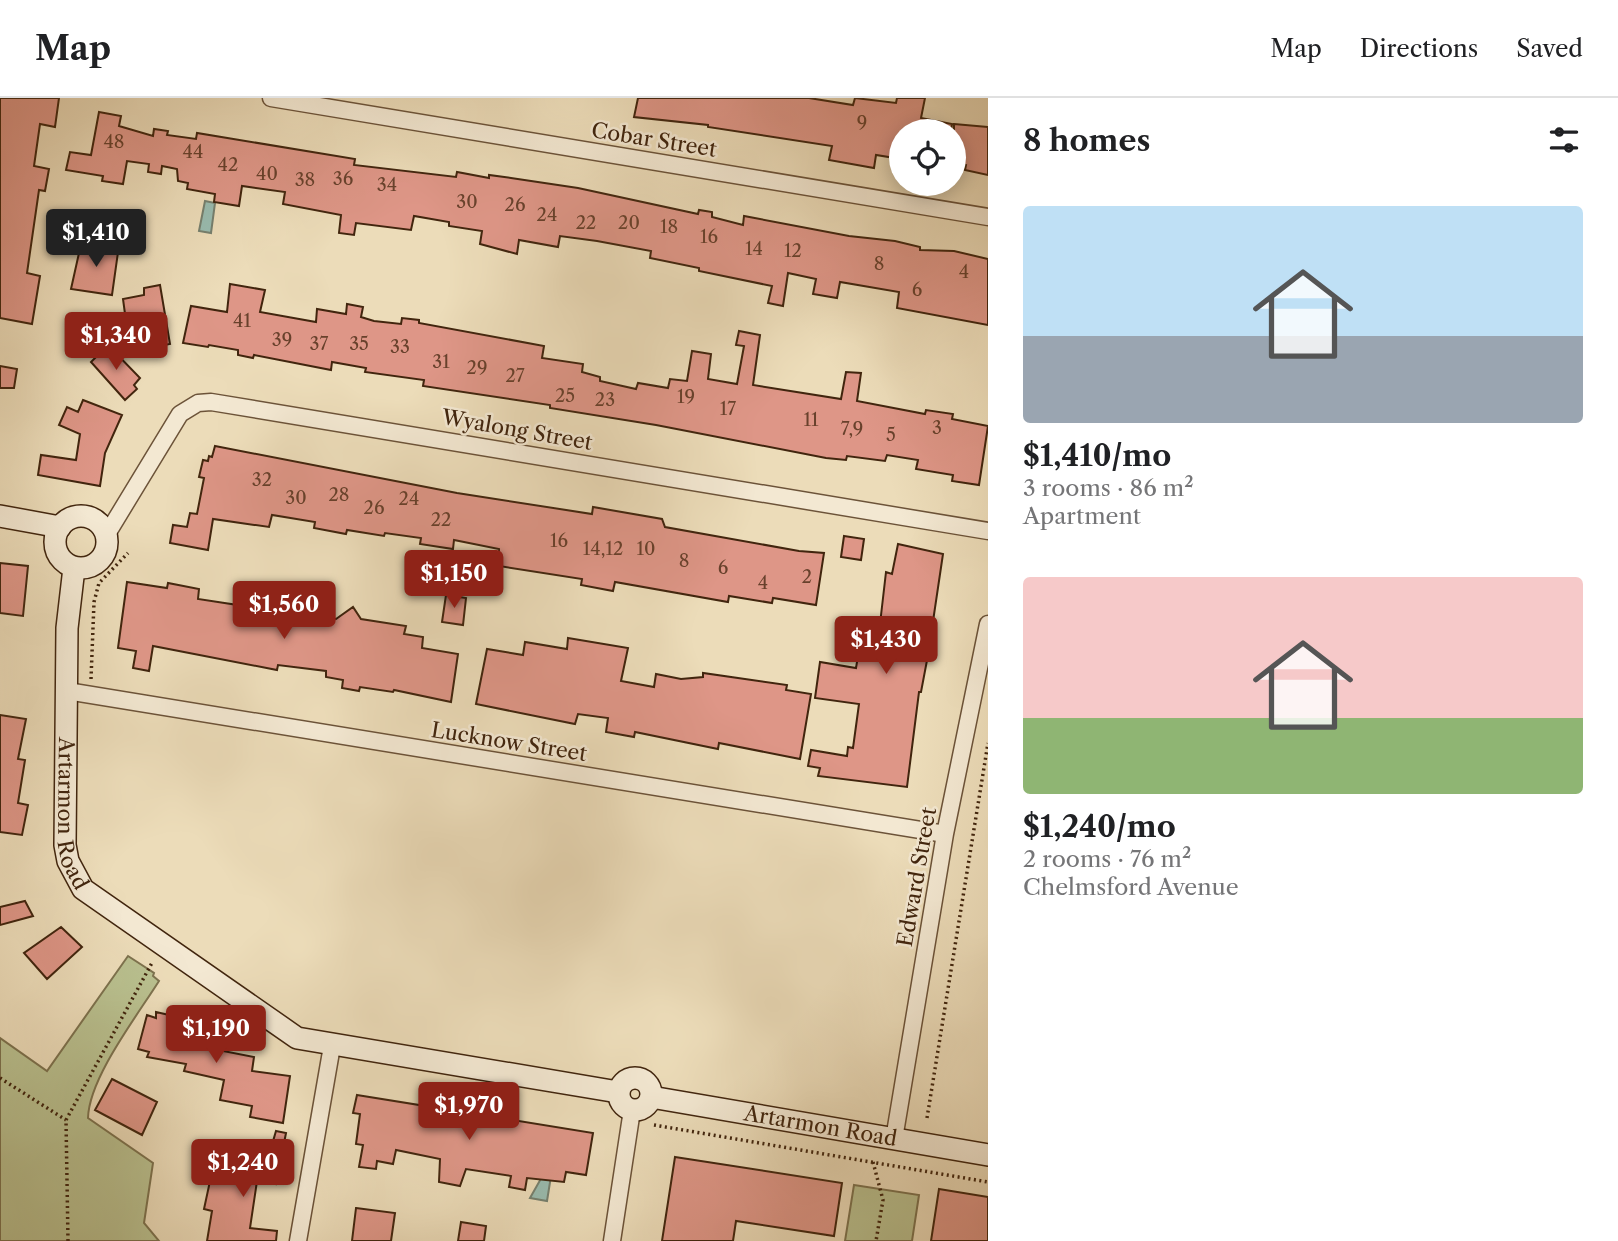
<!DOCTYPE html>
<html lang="en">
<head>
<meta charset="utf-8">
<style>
  :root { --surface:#fff; --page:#f6f6f6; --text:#202124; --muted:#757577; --line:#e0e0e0; --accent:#8f2418 }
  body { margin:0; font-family:"Libre Caslon Text",serif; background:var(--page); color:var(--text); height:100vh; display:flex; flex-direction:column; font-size:26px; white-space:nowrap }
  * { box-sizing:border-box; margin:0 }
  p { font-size:23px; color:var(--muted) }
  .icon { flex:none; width:38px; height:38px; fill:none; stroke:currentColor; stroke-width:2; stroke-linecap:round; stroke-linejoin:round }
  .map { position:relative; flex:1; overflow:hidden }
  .sheet { display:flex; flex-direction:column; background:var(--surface); width:630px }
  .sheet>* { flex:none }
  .tools { position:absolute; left:889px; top:21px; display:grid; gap:14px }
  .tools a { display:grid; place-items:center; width:77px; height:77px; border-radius:50%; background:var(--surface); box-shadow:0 4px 18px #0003; font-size:35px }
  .price { position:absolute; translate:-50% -60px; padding:0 16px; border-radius:7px; background:var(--accent); color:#fff; font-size:23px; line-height:46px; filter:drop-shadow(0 2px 4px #0008) }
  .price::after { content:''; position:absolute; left:50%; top:42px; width:21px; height:16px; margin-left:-10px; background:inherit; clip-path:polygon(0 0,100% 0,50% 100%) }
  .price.current { background:#222; color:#fff }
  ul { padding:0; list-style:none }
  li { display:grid; align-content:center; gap:14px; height:371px; padding:0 35px }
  li span { display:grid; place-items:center; height:217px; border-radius:7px; color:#555 }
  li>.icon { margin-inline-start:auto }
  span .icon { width:126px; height:126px; fill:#fffc; stroke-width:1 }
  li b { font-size:30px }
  h2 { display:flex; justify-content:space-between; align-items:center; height:84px; padding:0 35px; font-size:30px }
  header { display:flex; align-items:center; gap:42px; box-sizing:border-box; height:98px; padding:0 35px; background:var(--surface); border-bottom:2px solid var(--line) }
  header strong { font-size:33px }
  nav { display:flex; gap:38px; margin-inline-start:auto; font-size:24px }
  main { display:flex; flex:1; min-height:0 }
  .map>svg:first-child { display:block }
  .green { fill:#b9c08f; stroke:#7d724e; stroke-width:2 }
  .water { fill:#99bcb0; stroke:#76806f; stroke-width:2 }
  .building { fill:#de9687; stroke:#41250e; stroke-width:2 }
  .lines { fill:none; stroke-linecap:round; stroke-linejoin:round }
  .street-casing { stroke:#6c5339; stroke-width:19 }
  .secondary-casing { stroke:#41250e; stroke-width:24 }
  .path { stroke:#41250e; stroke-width:3.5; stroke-dasharray:2 3.5; stroke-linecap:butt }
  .street { stroke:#f3e8d2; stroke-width:16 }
  .secondary { stroke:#f3e8d2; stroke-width:21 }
  .labels { text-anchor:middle; stroke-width:5; stroke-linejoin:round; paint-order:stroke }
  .number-label { font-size:18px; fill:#68412c }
  .street-label { font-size:21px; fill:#41250e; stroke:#f3e8d2 }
</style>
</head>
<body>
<header>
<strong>Map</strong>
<nav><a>Map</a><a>Directions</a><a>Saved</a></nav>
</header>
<main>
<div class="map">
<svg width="988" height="1143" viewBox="0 0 988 1143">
  <rect width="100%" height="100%" fill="#ecdcb9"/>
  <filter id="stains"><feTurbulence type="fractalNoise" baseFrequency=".00286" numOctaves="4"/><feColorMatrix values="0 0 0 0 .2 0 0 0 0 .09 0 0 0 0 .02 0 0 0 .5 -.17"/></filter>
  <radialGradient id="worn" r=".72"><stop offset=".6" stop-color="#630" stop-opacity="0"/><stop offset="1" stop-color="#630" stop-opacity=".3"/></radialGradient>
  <!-- green -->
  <path class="green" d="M128,858L154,875L153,878L159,883C137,918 89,980 88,1020L153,1065L144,1125L159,1143H0V940L47,973Z
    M854,1087L919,1097L912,1143H845Z"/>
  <!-- water -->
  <path class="water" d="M205,103L215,105L211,135L199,133Z
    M543,1077L551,1078L547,1103L530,1100Z"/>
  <!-- building -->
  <path class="building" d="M0,0H59L55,29L40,26L34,68L49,71L45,93L39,92L27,175L40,178L32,226L0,220Z
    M638,0H809L853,7L855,0L896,5L897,0H925L921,20L952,26L951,33H901V61L876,57L874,70L829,62L832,48L708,29V27L634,19Z
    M99,14L121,18L119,28L153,38L154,31L168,33L167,37L196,41L197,35L355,61L354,67L456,79L457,74L489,80V77L511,80L578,90L698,116L699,112L712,114V119L743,127L744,118L849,138L895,143L920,149V152L954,153L988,161V227L897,210L899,194L840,184L837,200L813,196L816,181L788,175L783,208L768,205L772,188L699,173V170L650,160L651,153L597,143L560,138L558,149L519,142L517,156L480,146L482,133L449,128V124L414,118L411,132L356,125L354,137L339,135L341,117L283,106L285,94L242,88L239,108L214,104L215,96L187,91L188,85L178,83L177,71L162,68L161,76L148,74L149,66L127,63L123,86L102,83L103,78L66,72L70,54L91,57Z
    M954,26L988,29V77L965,72L966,67L954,65Z
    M102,145L119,147L112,197L71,191L81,146L101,149Z
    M230,186L265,192L260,214L316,224L317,211L346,216L347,206L363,209L361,219L374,223L401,226L402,220L419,222V225L544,248L542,260L583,266L582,274L600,279V283L636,291L638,285L668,290L670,281L687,283L692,253L711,256L708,281L737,286L744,248L736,247L739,233L760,237L753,287L841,301L846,274L861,275L857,303L925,316L926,312L953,316L952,321L988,328L979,387L952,383L953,377L916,371L918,362L887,357L885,363L847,358L846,362L826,360L656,327L550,310V307L423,288L424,282L365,274L366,270L332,264L331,272L254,257L253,260L238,257V252L209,247L208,249L183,245L191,208L227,214Z
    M160,187L170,246L130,253L123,201L144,197V190Z
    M108,247L140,280L134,287L137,291L125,302L91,264Z
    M0,268L17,271L14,290H0Z
    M83,302L122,317L105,355L100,388L38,377L41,357L76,362L80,336L59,327L67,309L78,314Z
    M215,348L457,395L592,416L593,409L662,421L665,429L799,453L824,455L816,507L773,500L772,505L729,498L728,504L615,484L613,493L581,487L582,481L499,468V451L454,442L453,451L420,446L421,440L385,435L384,438L347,432L346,436L314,430L315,424L272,417L269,429L213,421L208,452L170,445L173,427L187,429L190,415L197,416L204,380L199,379L203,362L208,363L209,358L212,359Z
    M844,438L864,441L861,462L841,459Z
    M898,446L943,456L928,557L921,594H919L907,689L818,678L820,670L808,668L811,652L847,658L848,649L853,650L859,606L815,600L820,564L856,570L861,540L866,541L870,525L880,526L886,474L892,476Z
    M0,465L28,468L23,518L0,515Z
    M127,484L167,490L168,485L199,491L198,501L251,509L252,504L288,510L287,514L336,521L353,509L361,521L406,528L404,536L423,539L422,550L458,556L451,604L394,592L393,594L360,589L359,593L342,590L343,582L326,579V573L278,567L277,572L153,548L149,573L133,570L136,553L118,550Z
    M446,497L466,500L463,527L442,524Z
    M568,540L628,550L621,583L654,589L656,576L681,581L703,579V575L787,587L786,592L811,596L800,661L719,645L718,651L635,634L634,639L606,634L608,620L578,616L575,626L476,606L487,551L523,557L525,544L567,551Z
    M0,617L26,621L18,661L25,662L18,705L28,707L22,737L0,734Z
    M25,803L33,818L0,827V809Z
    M61,829L82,849L47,881L24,855Z
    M156,914L178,919L177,924L222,935L218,952L254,959L252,973L290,978L283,1025L250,1019L252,1008L220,1002L224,982L184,973L186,966L147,959L149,954L138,951L147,917L156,920Z
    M112,981L157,1004L142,1037L95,1012Z
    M357,997L593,1035L586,1077L566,1074L564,1084L527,1080L525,1092L509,1089L511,1078L466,1071L460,1088L439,1084L440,1061L396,1052L393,1066L377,1063L376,1071L359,1069L363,1047L356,1046L360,1016L353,1015Z
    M276,1033L286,1035L276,1086L257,1083L250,1130L277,1133L276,1143H207L212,1113L204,1111L210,1083L236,1086L238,1060L267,1064Z
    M675,1059L842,1085L834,1138L736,1123L733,1143H662Z
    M939,1091L988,1099V1143H931Z
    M356,1110L395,1115L391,1143H352Z
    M461,1124L486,1128L484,1143H458Z"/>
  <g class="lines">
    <defs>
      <path id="street" d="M271,0L988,119
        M107,436L180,316L198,305L211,304L988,433
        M67,593L945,736
        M894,1041L945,736L988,526
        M298,1143L332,948
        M612,1143L632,1012"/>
      <g id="secondary">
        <circle cx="81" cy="444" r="26"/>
        <path d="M0,418L60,429"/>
        <path id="s1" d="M74,470L67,530L65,747L68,763L83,791L297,940L618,994"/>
        <circle cx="635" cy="996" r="16"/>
        <path id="s2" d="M651,999L988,1057"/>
      </g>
    </defs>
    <!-- street casing -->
    <use href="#street" class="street-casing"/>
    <!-- secondary casing -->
    <use href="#secondary" class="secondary-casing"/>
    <!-- path -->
    <path class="path" d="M91,581L94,504L99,485L128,455
      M0,980L66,1022
      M927,1020L988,645
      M654,1027L988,1084
      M873,1064L883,1102L876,1143
      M68,1143L66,1022L153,863"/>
    <!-- street -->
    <use href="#street" class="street"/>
    <!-- secondary -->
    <use href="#secondary" class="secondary"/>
  </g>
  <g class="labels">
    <!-- number labels -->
    <g class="number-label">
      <text x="862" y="31">9</text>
      <text x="114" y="50">48</text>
      <text x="193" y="60">44</text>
      <text x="228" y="73">42</text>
      <text x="267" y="82">40</text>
      <text x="343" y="87">36</text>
      <text x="305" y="88">38</text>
      <text x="387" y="93">34</text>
      <text x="467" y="110">30</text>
      <text x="515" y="113">26</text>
      <text x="547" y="123">24</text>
      <text x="586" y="131">22</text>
      <text x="629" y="131">20</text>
      <text x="669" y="135">18</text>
      <text x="709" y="145">16</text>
      <text x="754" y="157">14</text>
      <text x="793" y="159">12</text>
      <text x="879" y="172">8</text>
      <text x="964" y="180">4</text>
      <text x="917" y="198">6</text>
      <text x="242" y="229">41</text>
      <text x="282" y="248">39</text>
      <text x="319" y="252">37</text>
      <text x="359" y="252">35</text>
      <text x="400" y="255">33</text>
      <text x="441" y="270">31</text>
      <text x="477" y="276">29</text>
      <text x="515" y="284">27</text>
      <text x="565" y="304">25</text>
      <text x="686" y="305">19</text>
      <text x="605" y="308">23</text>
      <text x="728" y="317">17</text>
      <text x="811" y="328">11</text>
      <text x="937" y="336">3</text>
      <text x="852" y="337">7,9</text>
      <text x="891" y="343">5</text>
      <text x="262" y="388">32</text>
      <text x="339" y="403">28</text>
      <text x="296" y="406">30</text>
      <text x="409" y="407">24</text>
      <text x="374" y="416">26</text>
      <text x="441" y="428">22</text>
      <text x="559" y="449">16</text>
      <text x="603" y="457">14,12</text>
      <text x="646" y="457">10</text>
      <text x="684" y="469">8</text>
      <text x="723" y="476">6</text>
      <text x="807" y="485">2</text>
      <text x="763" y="491">4</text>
    </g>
    <!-- street labels -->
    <g class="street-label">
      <text transform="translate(654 42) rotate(9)" y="7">Cobar Street</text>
      <text transform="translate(517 332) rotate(10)" y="7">Wyalong Street</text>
      <text transform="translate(509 644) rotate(9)" y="7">Lucknow Street</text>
      <text dy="7" stroke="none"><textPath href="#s1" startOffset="247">Artarmon Road</textPath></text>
      <text transform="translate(917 779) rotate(-80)" y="7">Edward Street</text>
      <text dy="7" stroke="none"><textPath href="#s2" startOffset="172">Artarmon Road</textPath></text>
    </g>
  </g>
  <rect width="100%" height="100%" filter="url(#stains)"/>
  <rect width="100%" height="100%" fill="url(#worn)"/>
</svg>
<div class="tools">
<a><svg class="icon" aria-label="locate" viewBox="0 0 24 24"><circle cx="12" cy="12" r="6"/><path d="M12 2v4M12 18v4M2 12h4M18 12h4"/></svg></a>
</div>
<b class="price current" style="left:96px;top:171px">$1,410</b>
<b class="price" style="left:116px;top:274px">$1,340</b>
<b class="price" style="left:454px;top:512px">$1,150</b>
<b class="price" style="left:284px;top:543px">$1,560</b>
<b class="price" style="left:886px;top:578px">$1,430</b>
<b class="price" style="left:216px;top:967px">$1,190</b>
<b class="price" style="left:469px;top:1044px">$1,970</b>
<b class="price" style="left:243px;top:1101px">$1,240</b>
</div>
<section class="sheet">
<h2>8 homes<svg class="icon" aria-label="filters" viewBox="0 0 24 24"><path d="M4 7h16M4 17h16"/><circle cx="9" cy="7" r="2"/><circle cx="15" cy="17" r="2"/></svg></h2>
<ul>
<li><span style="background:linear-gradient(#bfe0f5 60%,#9aa5b1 0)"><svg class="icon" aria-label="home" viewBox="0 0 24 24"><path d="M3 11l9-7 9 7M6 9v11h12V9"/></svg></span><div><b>$1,410/mo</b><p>3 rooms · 86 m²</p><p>Apartment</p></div></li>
<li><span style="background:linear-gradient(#f6c9c9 65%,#8fb573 0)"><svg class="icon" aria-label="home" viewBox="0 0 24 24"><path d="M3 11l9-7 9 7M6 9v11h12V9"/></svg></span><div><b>$1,240/mo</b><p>2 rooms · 76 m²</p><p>Chelmsford Avenue</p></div></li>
</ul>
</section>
</main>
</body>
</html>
